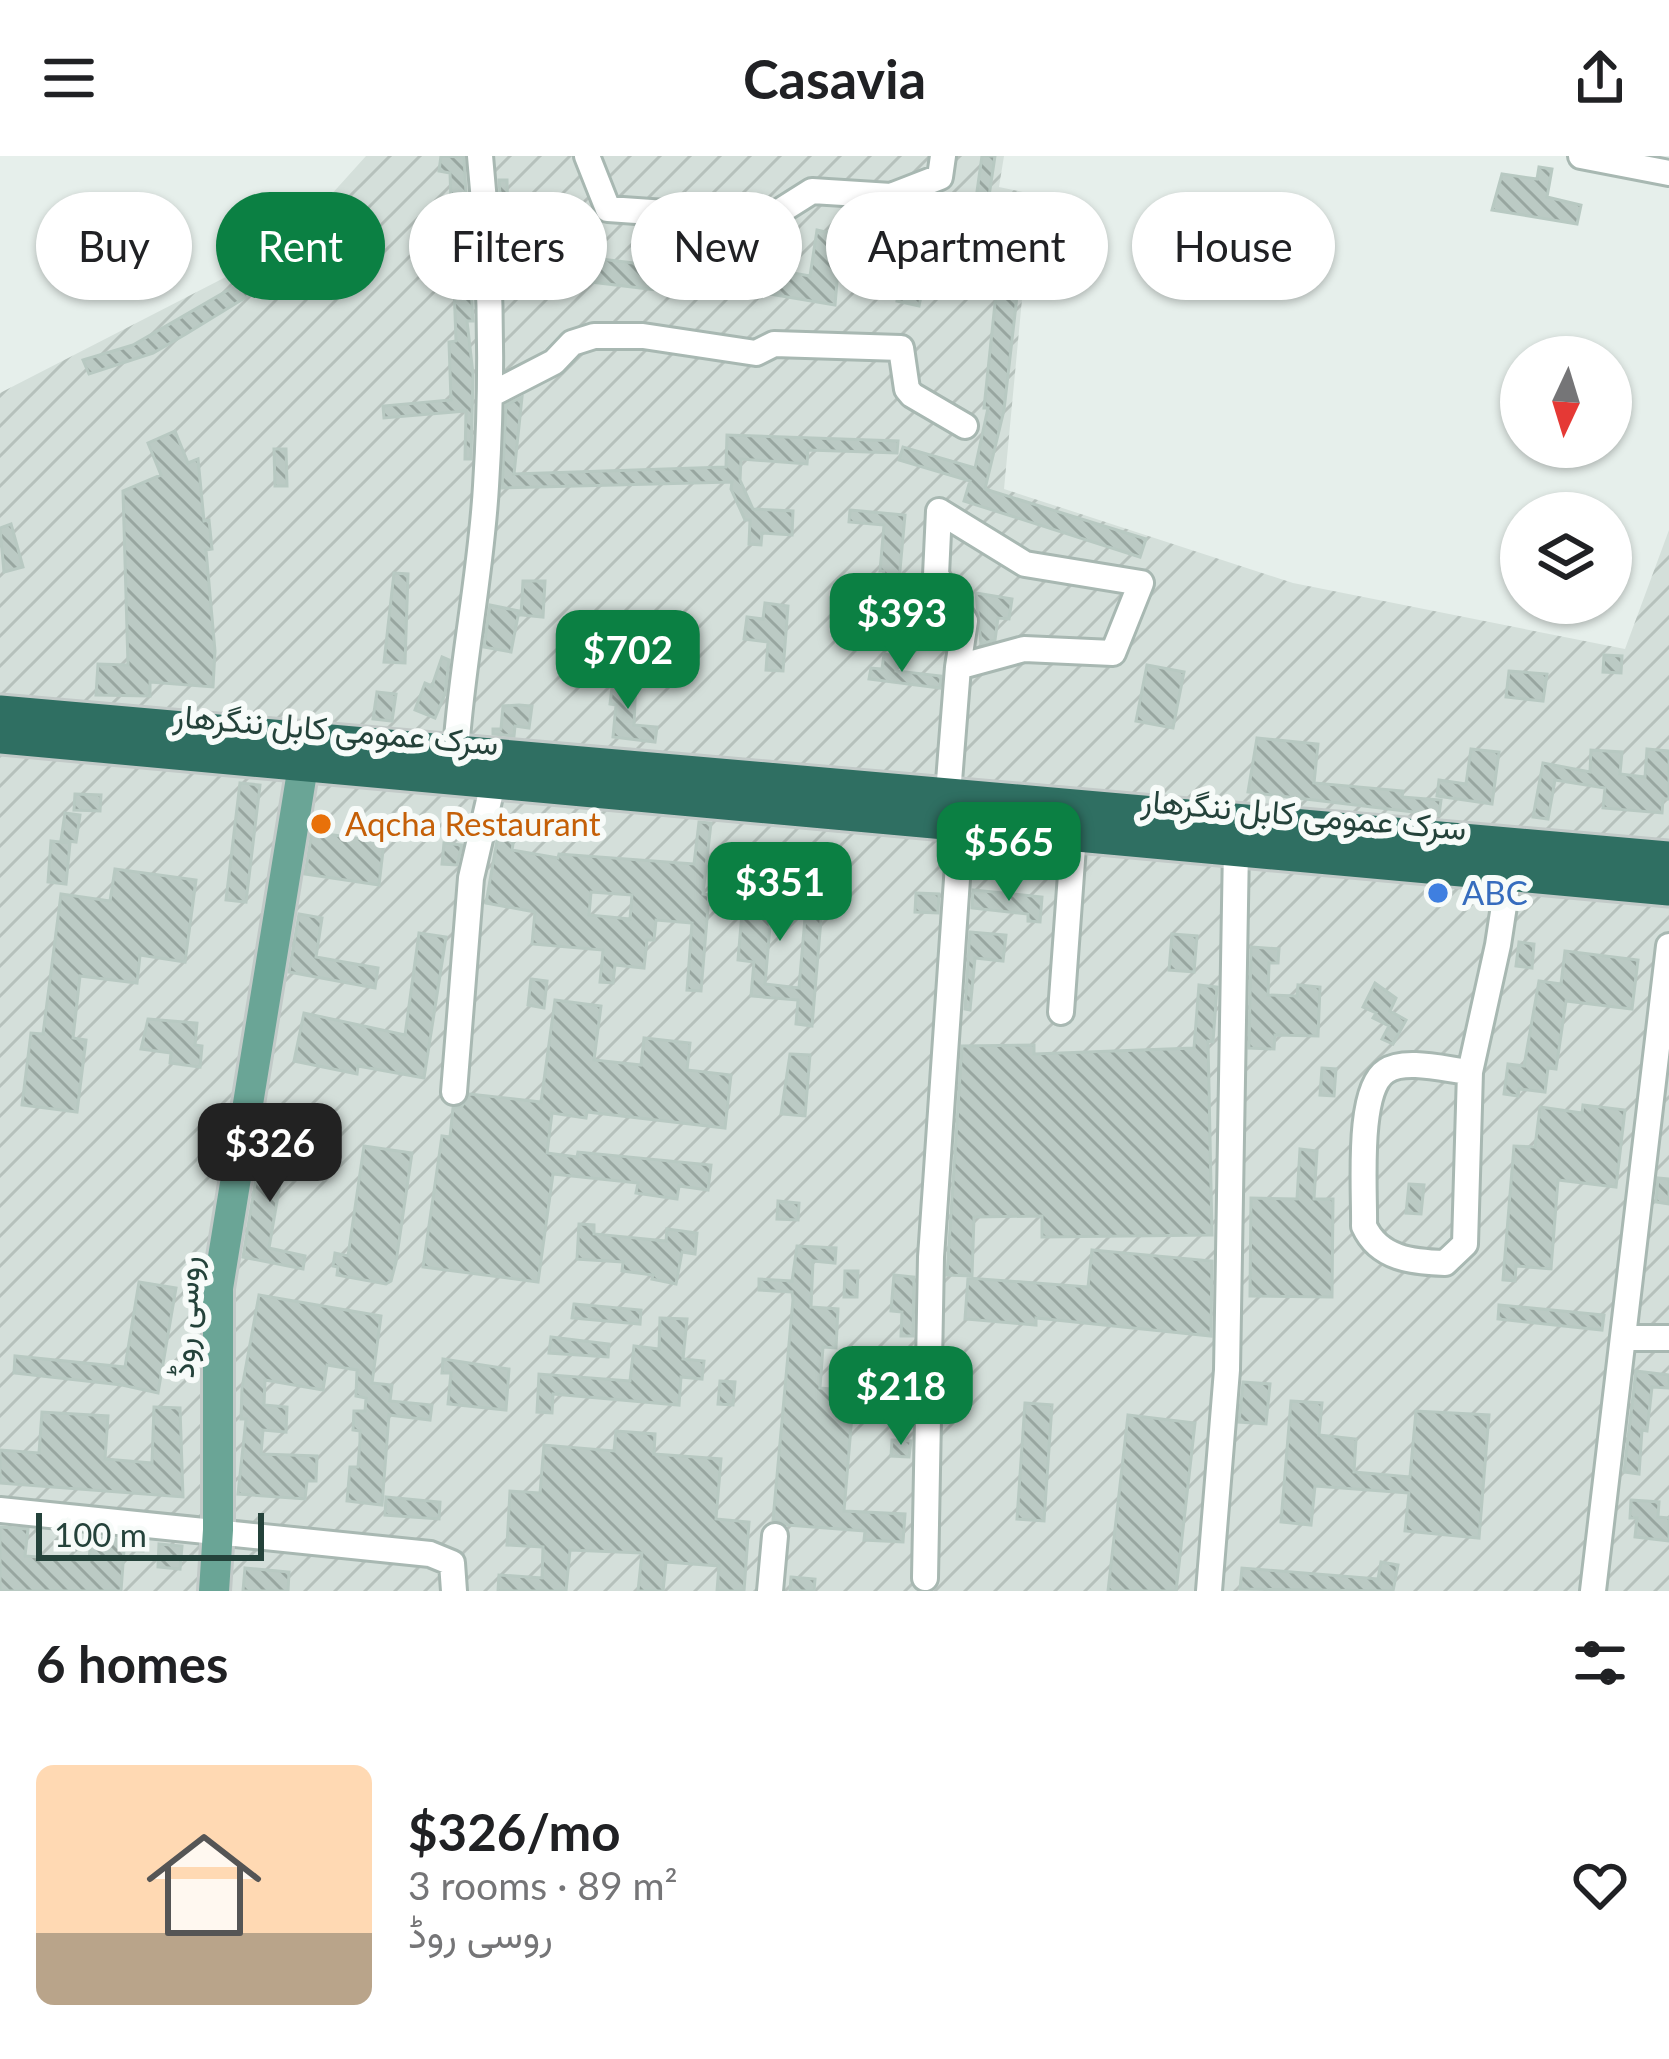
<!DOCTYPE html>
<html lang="en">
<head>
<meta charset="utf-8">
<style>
  :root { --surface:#fff; --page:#f2f2f2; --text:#202124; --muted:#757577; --line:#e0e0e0; --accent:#0b8043 }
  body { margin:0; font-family:Lato,Vazirmatn,sans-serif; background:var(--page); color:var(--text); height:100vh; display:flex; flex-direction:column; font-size:45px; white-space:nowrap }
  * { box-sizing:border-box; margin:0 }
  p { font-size:39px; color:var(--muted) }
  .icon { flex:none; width:66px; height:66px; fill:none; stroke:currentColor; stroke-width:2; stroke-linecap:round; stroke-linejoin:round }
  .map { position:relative; height:1435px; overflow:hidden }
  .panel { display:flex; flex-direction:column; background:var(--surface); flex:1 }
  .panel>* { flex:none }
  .guide { position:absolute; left:36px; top:36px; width:1599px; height:108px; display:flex; gap:24px }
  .needle { width:78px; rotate:184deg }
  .fabs { position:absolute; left:1500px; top:180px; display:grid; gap:24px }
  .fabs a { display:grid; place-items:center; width:132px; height:132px; border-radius:50%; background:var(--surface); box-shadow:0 3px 9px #0004; font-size:60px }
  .scale { position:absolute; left:36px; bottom:30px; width:228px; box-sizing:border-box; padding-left:12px; border:6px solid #24423a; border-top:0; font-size:33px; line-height:42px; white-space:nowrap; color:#24423a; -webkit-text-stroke:9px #f7fbf9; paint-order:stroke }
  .price { position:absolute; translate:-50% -102px; padding:0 27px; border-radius:24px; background:var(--accent); color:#fff; font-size:39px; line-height:78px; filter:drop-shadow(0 3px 6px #0008) }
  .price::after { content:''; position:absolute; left:50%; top:72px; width:36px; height:27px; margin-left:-18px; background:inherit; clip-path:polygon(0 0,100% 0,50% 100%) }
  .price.on { background:#222; color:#fff }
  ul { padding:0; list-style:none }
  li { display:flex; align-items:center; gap:36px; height:300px; padding:0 36px }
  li+li { border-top:3px solid var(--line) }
  li span { display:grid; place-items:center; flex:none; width:336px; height:240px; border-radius:18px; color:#555 }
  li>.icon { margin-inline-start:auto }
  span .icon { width:144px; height:144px; fill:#fffc; stroke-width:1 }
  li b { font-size:51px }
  h2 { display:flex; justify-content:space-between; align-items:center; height:144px; padding:0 36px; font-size:51px }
  .pill { padding:0 42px; border-radius:54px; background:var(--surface); box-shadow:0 3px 9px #0004; font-size:42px; line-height:108px }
  .pill.on { background:var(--accent); color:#fff }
  header { display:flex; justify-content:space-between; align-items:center; height:156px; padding:0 36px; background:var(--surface); font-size:54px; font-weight:700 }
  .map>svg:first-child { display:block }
  .industrial { fill:url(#industrial-furrows) }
  .building { fill:url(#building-back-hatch); stroke:#b8c9c2; stroke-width:3; fill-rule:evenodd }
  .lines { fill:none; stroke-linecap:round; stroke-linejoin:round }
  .minor-casing { stroke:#a8b8b2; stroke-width:30 }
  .major-casing { stroke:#c2cac8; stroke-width:36 }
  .highway-casing { stroke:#c2cac8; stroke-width:39 }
  .minor { stroke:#fff; stroke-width:24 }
  .major { stroke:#6aa596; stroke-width:30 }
  .highway { stroke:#2f6f62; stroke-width:33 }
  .food-dot { fill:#e8710a; stroke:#f7fbf9; stroke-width:4.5 }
  .shop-dot { fill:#3f7fe0; stroke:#f7fbf9; stroke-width:4.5 }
  .labels { text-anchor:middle; stroke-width:12; stroke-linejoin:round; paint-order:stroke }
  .street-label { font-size:33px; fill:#24423a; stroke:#f7fbf9 }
  .food-label { font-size:33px; fill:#c56008; stroke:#f7fbf9; text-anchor:start }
  .shop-label { font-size:33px; fill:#366cbe; stroke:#f7fbf9; text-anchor:start }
</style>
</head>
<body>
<header><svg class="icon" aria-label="menu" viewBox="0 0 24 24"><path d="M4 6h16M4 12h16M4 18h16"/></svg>Casavia<svg class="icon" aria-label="share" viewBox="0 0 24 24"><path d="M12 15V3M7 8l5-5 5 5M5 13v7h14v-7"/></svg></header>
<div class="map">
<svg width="1669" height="1435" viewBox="0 0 1669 1435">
  <defs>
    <pattern id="industrial-furrows" width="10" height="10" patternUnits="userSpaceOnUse" patternTransform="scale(3)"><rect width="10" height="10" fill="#d4dfda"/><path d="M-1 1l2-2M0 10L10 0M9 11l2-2" fill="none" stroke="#b6c1bc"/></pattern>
    <pattern id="building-back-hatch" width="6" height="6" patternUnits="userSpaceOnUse" patternTransform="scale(3)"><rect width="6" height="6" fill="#bbcac4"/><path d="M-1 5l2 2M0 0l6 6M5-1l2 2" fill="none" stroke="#98a6a0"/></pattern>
  </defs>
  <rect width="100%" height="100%" fill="#e6efeb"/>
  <!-- industrial -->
  <path class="industrial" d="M366,0H1004L999,31L1032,38L1004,333L1293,427L1625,493L1669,374V1435H0V237L284,91Z"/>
  <!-- building -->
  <path class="building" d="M441,0L464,1L473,165H467L473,218L471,303H465L466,255L384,262L383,250L451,244L449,186L456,185L450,17L439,15Z
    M982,0H995L983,80L971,78Z
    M1539,11L1552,13L1547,41L1581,49L1577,68L1492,54L1502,18L1537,23Z
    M499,24H507L508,67H502Z
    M817,74L968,109L972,81L985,83L973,137L963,136L964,131L925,122L919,150L897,145L903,117L839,102L835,149L716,129L715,141L508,116L511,92L691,114L695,87L722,91L720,104L810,120Z
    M294,96L300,108L186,178L153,197L89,218L83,204L133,189Z
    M996,138L1017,140L1004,254L985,333L1146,383L1140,401L964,345L970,325L899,304L903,291L975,312L988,252H984Z
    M522,241L514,318L726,311L727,279L898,285L897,297L808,294L807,308L741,303L740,324L753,353L793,355L792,379L762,377L761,389L749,388L750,364H745L731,333L732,326L502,332L506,249Z
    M175,275L188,307L198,303L204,365L209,364L212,393L206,394L215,495L213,531L150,526V540L96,539L98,508L128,509L123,335L161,319L148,287Z
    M274,293H286L287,330H275Z
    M850,354L905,359L898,436H901L894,481L874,478L884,415H880L884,369L849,366Z
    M11,368L23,411L4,416L0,372Z
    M394,417L408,418L405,507L384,506Z
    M523,425H545L543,461L521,459Z
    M976,437L1012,443L1009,463L998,462L995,484L981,488Z
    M765,447L788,450L783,515L766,514L768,486L744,483L747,461L763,463Z
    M490,449L519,455L511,496L484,491Z
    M884,498L897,500L896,515L941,520L940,532L869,523L871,512L882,513Z
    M1604,499L1622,500L1621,517L1603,516Z
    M442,501L449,504L445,538L435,562L415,554L425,527L432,530Z
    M1147,509L1184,516L1173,572L1136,565Z
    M1509,515L1547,518L1543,545L1506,541Z
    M636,520L634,569L657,571L655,586L613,581L616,549L610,548L613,523Z
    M377,536L396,538L392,565L373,563Z
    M519,549L532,550L529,572L515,570L514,580L493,578V573H501L503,550Z
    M1257,582L1318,588L1314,627L1403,635L1402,641L1441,644L1439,659L1248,636Z
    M1471,593L1499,596L1492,648L1437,640L1439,624L1466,628Z
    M1647,593L1669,595V643H1663L1662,657L1603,652L1605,632L1555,624L1548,663L1533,661L1543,607L1590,616L1591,594L1622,596L1620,618L1645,621Z
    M240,627L260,629L246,746L226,744Z
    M75,638L101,639L100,655L74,654Z
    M65,657L80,659L76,686L61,684Z
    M699,666L711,667L703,738L709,739L701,835L687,834L692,767L656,764L654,784H647L644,812L615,809L613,827L600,826L603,794L532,788L535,756L486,747L498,679L514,682L512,694L558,702L559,698L694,708ZM591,736L632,739L630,763L589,759Z
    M312,676L384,686L379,729L305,718Z
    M51,685L70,687L66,728L48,726Z
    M444,687L462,689L457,709L442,708Z
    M115,713L196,724L185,806L140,799L137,827L80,820L73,882L86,884L77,956L22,949L31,877L43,878L61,738L110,745Z
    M745,721L774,724L765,828L799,832L808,727L824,728L812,870L796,868L798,844L751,840L754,806L738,804Z
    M973,734L1042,741L1040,766L1028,765V758L972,752Z
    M916,737L939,738L938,757L915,756Z
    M299,758L322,762L316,801L378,812L375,832L289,816Z
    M970,776L1006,779L1003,805L975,802L970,854L965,853Z
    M419,777L446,781L424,922L358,910L357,918L294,905L304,857L405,879Z
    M1172,778L1197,780L1194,816L1169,814Z
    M1519,786L1534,788L1532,812L1516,810Z
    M1251,791L1279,793L1278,807H1269L1268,839L1297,840L1298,829L1320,831L1318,880L1275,879L1274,893L1249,892Z
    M1565,795L1638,804L1632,853L1566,845L1556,913L1548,912L1545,936L1519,933L1518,940L1504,938L1508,908L1524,910L1539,825L1561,828Z
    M531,823L547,825L544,852L528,849Z
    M1375,827L1396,842L1390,855L1406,864L1393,888L1382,883L1389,870L1373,862L1376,857L1363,851Z
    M1199,829L1217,831L1213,886L1208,885L1212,1079L1042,1081V1060L974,1061L972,1120L947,1119L962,890L1034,889V898L1194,892Z
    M555,844L601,850L594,904L641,909L644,882L690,887L687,914L731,919L725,972L587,956L586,962L552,957L547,997L577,1001L578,996L711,1009L708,1034L679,1030L677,1043L636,1037L638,1027L553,1018L538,1126L423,1111L442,980L450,981L453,952L462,950L470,938L541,946Z
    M148,863L197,867L195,889L202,890L200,911L170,907L171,897L141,893Z
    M790,898L810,899L805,960L781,958Z
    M1322,912L1336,913L1334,940L1320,939Z
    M1583,949L1625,954L1616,1031L1558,1024L1551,1113L1516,1110L1515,1125L1503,1124L1514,990L1535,991L1540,951L1582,957Z
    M262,985L297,991L292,1024L281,1022L269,1092L305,1100L303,1113L243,1101Z
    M364,990L412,997L396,1106L391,1125L386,1128L337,1119L338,1111L333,1110L335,1097L348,1100Z
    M1300,993L1317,995L1314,1043H1333L1332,1141L1250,1140L1251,1042L1297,1043Z
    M1658,1022L1669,1023V1048L1656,1046Z
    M1409,1028L1424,1029L1421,1058L1406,1057Z
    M778,1045L799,1047L798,1064L777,1063Z
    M579,1068L594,1069V1078L666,1085L667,1073L697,1077L695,1098L682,1096L676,1128L652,1123L653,1119L622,1115L623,1106L577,1103Z
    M797,1090L836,1092L835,1107L813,1105L811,1151L838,1153L836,1192L823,1191L820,1232L854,1235L844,1355L905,1358L903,1386L864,1384L865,1375L787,1369L773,1364L793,1144L792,1136L759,1134V1123L792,1125Z
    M1092,1094L1212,1105L1211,1180L1036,1162V1169L965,1163L968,1122L1088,1131Z
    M845,1115H858L857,1141H844Z
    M894,1119L914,1121L913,1180H901L902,1156L891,1155Z
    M139,1126L176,1132L158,1237L122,1229L14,1217L15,1200L125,1211Z
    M259,1139L381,1160L372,1227L392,1229L390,1245L432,1249L430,1264L389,1259L382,1349L347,1345L350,1311H358L360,1285V1275L353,1274L354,1255H365L366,1242L356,1240L357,1214L327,1209L323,1234L265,1224L264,1249L287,1251L286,1276L263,1274L261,1298L317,1300L316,1325H307L305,1343L238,1338L246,1263H241L242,1232Z
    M574,1148L641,1154L640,1168L572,1162Z
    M1499,1149L1604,1159L1602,1174L1498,1163Z
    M660,1162L687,1163L683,1203L704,1205L702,1223L681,1221L679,1249L553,1238L552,1257L537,1256L539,1218L630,1225L634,1190L659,1193Z
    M551,1181L609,1188L608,1201L549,1197Z
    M443,1203L509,1213L506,1254L448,1248L451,1217H442Z
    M1636,1215L1669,1219V1232L1652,1231L1647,1275L1642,1274L1639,1318L1624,1316Z
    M720,1225L735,1226L733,1249L718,1248Z
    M1243,1226L1270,1228L1266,1268L1239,1266Z
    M904,1228L912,1229L911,1263L882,1258L883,1246L903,1247Z
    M1291,1245L1322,1247L1319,1279L1356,1283L1354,1316L1410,1321L1416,1255L1489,1259L1479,1382L1405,1375L1409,1337L1315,1330L1311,1369L1281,1366Z
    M1025,1247L1052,1249L1044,1365L1017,1363Z
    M154,1251L180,1252L183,1341L0,1327V1294L39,1297L42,1256L108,1260L105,1303L152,1307Z
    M1128,1259L1195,1267L1176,1435H1108Z
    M616,1275L655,1278L654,1298L721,1303L716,1363L749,1366L744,1435H717L719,1410L666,1406L663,1435H638L642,1397L570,1394L566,1435H498L499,1419L542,1422L543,1391L507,1389L510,1335L540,1337L544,1289L614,1295Z
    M892,1284L911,1285L909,1301L891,1300Z
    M386,1341L440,1346L439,1363L385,1359Z
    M1631,1344L1659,1346L1658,1361L1669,1362V1385L1635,1381L1637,1362H1630Z
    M0,1371L28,1373L25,1400L89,1405L91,1381L143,1385V1395L124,1394L121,1435H0Z
    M159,1388L182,1390L180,1413L158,1411Z
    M1381,1406L1398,1409L1393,1435L1240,1433L1242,1412L1378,1423Z
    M245,1412L289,1416L288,1435H243Z
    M791,1421L815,1423L814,1435H790Z"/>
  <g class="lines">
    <defs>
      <path id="minor" d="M587,0L608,53L766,64L812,35L891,40L940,21L943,0
        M1581,0L1669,17
        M490,239L554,206L572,187L594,180H643L756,197L774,188L901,192L907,233L912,239L965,270
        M456,595C462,506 481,419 486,330C493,221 491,109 480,0
        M948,638L958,511L1024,493L1113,497L1141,427L1025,408L939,355L936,419L965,465L958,511
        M1061,856L1074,677
        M1470,916C1448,914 1405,902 1386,915C1356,934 1365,1036 1364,1070C1379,1103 1413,1106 1445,1107L1465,1088L1470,916L1498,789L1509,717
        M454,936L471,722L493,627
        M1623,1182H1669
        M0,1354L430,1398L452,1407L454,1435
        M925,1422L931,1101L961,665
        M770,1435L775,1380
        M1209,1435L1227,1214L1236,691
        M1593,1435L1669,790"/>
      <path id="major" d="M214,1435L218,1374V1132L303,610"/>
      <path id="highway" d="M0,556L1669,702
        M0,581L1669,733"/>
    </defs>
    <!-- minor casing -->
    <use href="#minor" class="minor-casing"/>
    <!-- major casing -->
    <use href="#major" class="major-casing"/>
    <!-- highway casing -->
    <use href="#highway" class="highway-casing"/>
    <!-- minor -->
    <use href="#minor" class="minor"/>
    <!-- major -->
    <use href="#major" class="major"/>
    <!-- highway -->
    <use href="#highway" class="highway"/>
  </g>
  <!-- markers -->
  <circle class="food-dot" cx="321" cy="668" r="12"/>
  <circle class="shop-dot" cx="1438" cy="737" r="12"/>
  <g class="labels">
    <!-- street labels -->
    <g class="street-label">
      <text transform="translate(336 573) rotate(5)" y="12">سرک عمومی کابل ننگرهار</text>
      <text transform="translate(1304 658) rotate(5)" y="12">سرک عمومی کابل ننگرهار</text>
      <text transform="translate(185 1161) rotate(-87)" y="12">روسی روڈ</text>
    </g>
    <!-- food labels -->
    <g class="food-label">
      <text x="345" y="680">Aqcha Restaurant</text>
    </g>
    <!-- shop labels -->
    <g class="shop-label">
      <text x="1462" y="749">ABC</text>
    </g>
  </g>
</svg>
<div class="fabs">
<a><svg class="needle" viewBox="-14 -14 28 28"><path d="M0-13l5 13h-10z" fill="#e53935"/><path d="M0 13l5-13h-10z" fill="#757577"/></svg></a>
<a><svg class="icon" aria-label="layers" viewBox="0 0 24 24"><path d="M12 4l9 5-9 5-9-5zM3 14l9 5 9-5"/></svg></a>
</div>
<div class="scale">100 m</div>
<b class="price" style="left:902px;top:519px">$393</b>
<b class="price" style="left:628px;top:556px">$702</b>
<b class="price" style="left:1009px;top:748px">$565</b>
<b class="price" style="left:780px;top:788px">$351</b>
<b class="price on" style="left:270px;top:1049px">$326</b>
<b class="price" style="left:901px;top:1292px">$218</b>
<div class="guide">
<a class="pill">Buy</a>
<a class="pill on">Rent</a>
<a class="pill">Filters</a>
<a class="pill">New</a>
<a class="pill">Apartment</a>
<a class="pill">House</a>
</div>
</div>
<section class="panel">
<h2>6 homes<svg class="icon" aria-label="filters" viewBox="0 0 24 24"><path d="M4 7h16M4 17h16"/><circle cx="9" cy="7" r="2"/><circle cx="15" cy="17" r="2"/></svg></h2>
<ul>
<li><span style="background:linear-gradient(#ffd9b3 70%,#b9a48a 0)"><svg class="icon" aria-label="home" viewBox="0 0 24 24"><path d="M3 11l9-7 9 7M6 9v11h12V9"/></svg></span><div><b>$326/mo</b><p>3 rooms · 89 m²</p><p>روسی روڈ</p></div><svg class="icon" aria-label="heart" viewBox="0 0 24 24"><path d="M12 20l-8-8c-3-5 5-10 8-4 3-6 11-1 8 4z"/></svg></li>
</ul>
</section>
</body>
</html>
